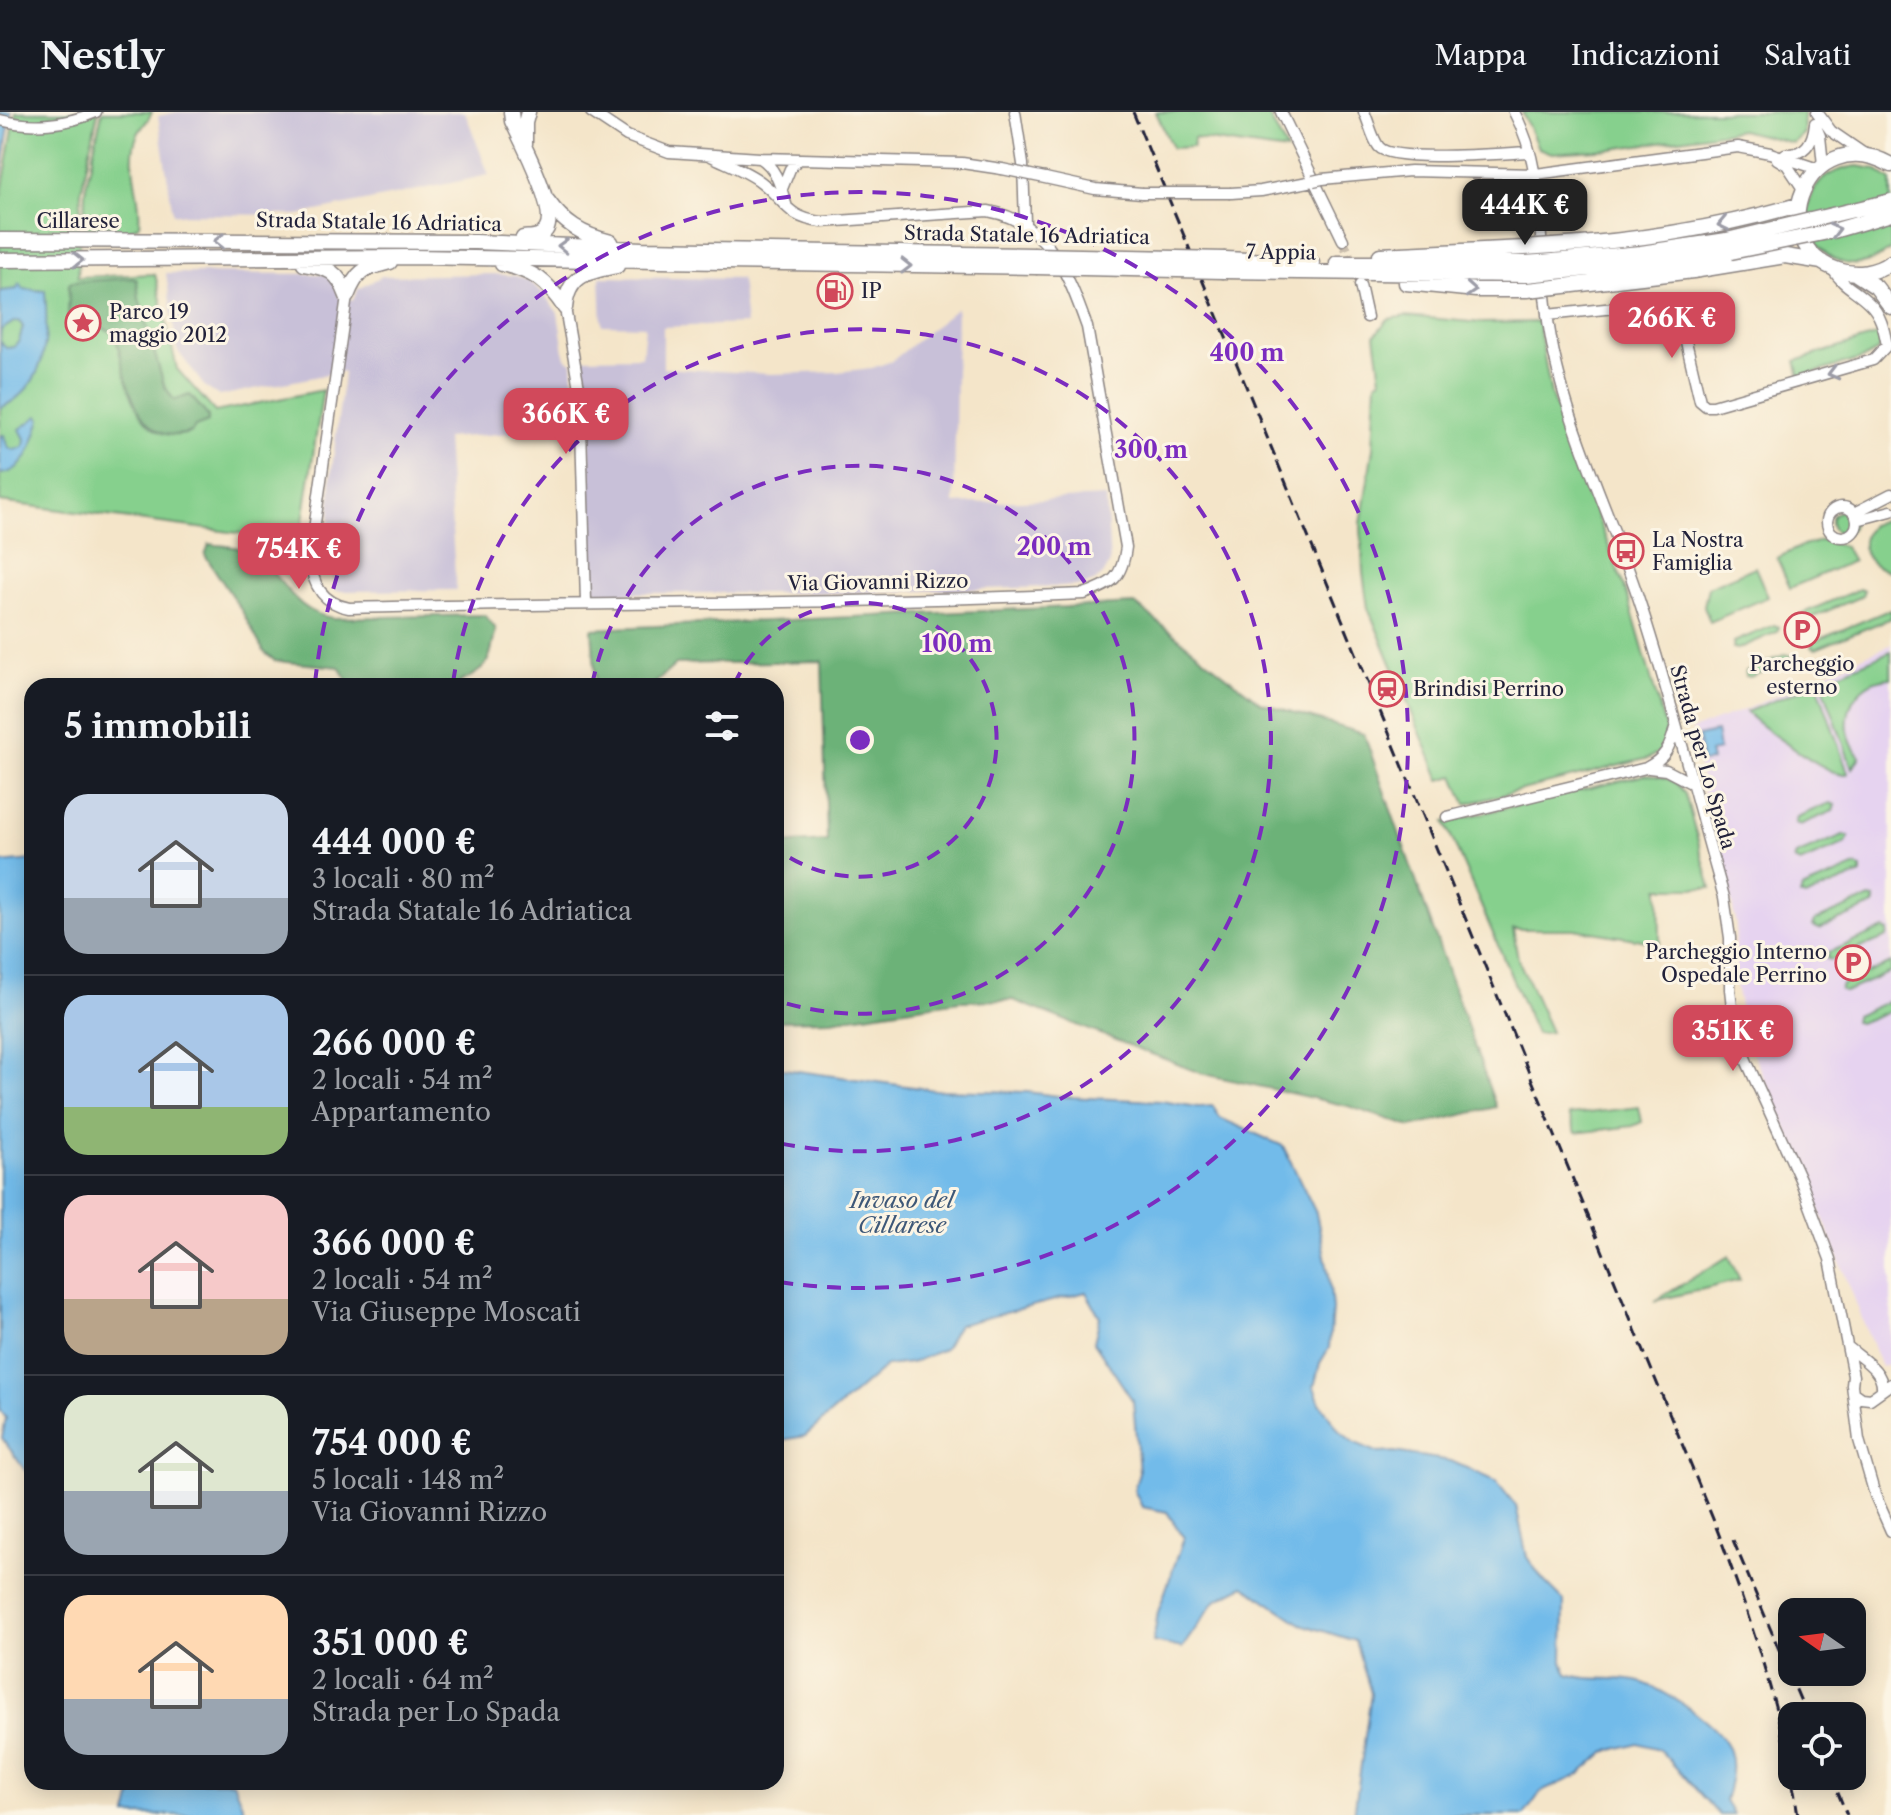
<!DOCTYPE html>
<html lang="it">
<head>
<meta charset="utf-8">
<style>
  :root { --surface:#171b24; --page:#242831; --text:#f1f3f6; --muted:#9ea1a6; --line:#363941; --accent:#d1495b }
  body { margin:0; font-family:"Libre Caslon Text",serif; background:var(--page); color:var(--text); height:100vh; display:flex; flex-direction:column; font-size:30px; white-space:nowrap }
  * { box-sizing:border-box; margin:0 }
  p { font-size:26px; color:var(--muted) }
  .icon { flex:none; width:44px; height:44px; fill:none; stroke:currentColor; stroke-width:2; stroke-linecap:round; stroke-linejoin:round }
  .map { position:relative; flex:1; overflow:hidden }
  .side { position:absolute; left:24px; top:566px; width:760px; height:1112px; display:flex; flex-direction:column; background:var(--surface); border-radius:24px; box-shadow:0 4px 20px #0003 }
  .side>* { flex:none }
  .needle { width:52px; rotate:284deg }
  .tools { position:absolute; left:1778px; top:1486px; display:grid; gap:16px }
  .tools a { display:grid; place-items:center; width:88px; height:88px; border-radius:16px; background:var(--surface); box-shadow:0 4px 20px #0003; font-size:40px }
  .price { position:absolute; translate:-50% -68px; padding:0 18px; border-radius:16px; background:var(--accent); color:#fff; font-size:26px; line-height:52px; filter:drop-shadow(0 2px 4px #0008) }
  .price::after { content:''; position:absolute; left:50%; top:48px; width:24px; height:18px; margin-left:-12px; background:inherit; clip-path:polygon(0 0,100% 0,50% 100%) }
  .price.on { background:#222; color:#fff }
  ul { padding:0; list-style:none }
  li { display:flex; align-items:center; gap:24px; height:200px; padding:0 40px }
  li+li { border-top:2px solid var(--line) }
  li span { display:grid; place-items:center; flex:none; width:224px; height:160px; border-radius:24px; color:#555 }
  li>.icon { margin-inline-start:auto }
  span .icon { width:96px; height:96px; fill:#fffc; stroke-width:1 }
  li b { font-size:34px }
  h2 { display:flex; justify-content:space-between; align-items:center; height:96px; padding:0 40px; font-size:34px }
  header { display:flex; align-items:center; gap:48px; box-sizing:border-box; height:112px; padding:0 40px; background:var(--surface); border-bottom:2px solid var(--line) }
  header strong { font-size:38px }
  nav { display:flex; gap:44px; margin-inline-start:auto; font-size:28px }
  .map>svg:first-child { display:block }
  .built { fill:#e6d3f0 }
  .industrial { fill:#c8c0d8 }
  .green { fill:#86d08d; stroke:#547964; stroke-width:2 }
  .forest { fill:#6cb278; stroke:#476a5a; stroke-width:2 }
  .water { fill:#72bbea; stroke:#4a6e92; stroke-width:2; fill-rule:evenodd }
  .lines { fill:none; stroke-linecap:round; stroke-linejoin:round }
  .minor-tunnel { stroke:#cabead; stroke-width:10; stroke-dasharray:10 5; stroke-linecap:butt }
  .minor-casing { stroke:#8b8482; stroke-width:13 }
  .highway-casing { stroke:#8b8482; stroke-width:17 }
  .minor { stroke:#fff; stroke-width:10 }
  .highway { stroke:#fff; stroke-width:14 }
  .rail { stroke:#22223b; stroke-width:3; stroke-dasharray:12 6; stroke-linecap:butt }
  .minor-bridge-casing { stroke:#8b8482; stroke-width:13; stroke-linecap:butt }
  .highway-bridge-casing { stroke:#8b8482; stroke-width:17; stroke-linecap:butt }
  .minor-bridge { stroke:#fff; stroke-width:10 }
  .highway-bridge { stroke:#fff; stroke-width:14 }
  .oneway { stroke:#9c9ca7 }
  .ring { fill:none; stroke:#7b2cbf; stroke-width:4; stroke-dasharray:14 10 }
  .labels { text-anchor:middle; stroke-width:6; stroke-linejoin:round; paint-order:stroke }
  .street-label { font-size:20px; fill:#22223b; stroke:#fcf5e5 }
  .poi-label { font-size:20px; fill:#22223b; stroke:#fcf5e5; text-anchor:start }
  .water-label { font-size:22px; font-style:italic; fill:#3e5878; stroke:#fcf5e5 }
  .centre { fill:#7b2cbf; stroke:#fcf5e5; stroke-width:4 }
  .ring-label { font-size:24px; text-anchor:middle; font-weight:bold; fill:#7b2cbf; stroke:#fcf5e5; stroke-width:6; stroke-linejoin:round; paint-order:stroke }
</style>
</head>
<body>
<header>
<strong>Nestly</strong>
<nav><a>Mappa</a><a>Indicazioni</a><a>Salvati</a></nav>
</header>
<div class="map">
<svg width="1891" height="1703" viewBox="0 0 1891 1703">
  <rect width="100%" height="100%" fill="#fcf5e5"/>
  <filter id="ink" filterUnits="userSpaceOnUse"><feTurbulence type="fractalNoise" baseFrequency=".0125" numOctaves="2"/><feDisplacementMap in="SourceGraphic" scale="16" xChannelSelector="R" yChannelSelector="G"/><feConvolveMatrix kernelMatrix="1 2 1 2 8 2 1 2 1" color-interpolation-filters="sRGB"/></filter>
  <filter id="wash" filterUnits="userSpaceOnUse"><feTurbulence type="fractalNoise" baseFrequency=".006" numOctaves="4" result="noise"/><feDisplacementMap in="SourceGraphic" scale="32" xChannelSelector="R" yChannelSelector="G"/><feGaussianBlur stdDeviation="1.8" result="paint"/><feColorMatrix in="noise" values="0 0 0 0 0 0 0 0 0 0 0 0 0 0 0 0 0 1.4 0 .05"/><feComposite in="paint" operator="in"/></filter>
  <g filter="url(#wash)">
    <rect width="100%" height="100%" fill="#f4e5c9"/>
    <!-- built -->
    <path class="built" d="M1891,532V1252L1881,1255L1799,1045L1746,926L1735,867L1736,813L1730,781L1703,680L1692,618L1746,597Z"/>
    <!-- industrial -->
    <path class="industrial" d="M178,0H465L489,63L298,103L173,102L158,4Z
      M166,161L327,162L337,174L339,185L353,188L358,177L382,164L493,162L516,164L529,169L542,180L558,201L565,246L572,250L577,316L446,326L456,478L335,479L329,433L331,365L344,259L219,284L205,275L177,238Z
      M600,165L741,167L746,212L663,215V256L771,262L837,260L872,256L892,249L957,196L954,392L1106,385L1110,451L1103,463L1094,470L1081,474L849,481H598L592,476L589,315L586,261L581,246L642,245L645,214L602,213Z"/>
    <!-- green -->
    <path class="green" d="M16,0H98L81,80L78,165L155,162L177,257L215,300L323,278L300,429L0,390V91Z
      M102,0H152C149,8 142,14 138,22C124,51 143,84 139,113L128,119L86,120L84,117L85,78Z
      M1156,0H1267L1287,39L1194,26L1193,35L1172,36Z
      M1522,0H1803L1804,21L1793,31L1741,18L1612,37L1552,41L1538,36Z
      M1858,54L1875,57L1891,69V137C1821,196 1762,66 1858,54Z
      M1406,204L1482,211L1538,210L1551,283L1628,485L1665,615C1668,632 1664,638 1649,646L1466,692L1454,664L1440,668L1368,496L1363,461L1361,412L1373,336L1376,270L1381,267L1375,223L1388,207Z
      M1881,222L1883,228L1878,239L1865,246L1800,265L1796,249Z
      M1831 410a11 11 0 1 1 22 0a11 11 0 1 1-22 0Z
      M1891,406V460C1868,454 1853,435 1871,413Z
      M1823,428L1845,435L1853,449L1790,476L1777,446L1800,435Z
      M1755,455L1768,485L1710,510L1704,494L1708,475Z
      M1859,477L1864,479L1862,484L1804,509L1800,508L1801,502Z
      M1891,497V506L1816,537L1811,535L1813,530Z
      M1774,513L1779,515L1777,520L1738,537L1733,536L1734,530Z
      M1891,539V566C1849,567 1835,616 1860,645L1852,656L1822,571L1825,567Z
      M1786,542L1791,544L1789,549L1750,565L1745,564L1746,559Z
      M1817,571L1848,661L1846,663C1831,665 1757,613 1746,600Z
      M1645,663C1662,664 1675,666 1685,682L1711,776H1659L1660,831L1574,817H1513L1518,847L1551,920L1536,922L1445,710Z
      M1829,691L1835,693L1833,699L1800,713L1795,711L1797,705Z
      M1843,723L1849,725L1846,731L1800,751L1794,748L1796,743Z
      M1856,754L1861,756V762L1805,785L1800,783L1802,777Z
      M1870,786L1875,787L1874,793L1819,817L1813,814L1815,809Z
      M1883,817L1888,819L1887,825L1832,848L1827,847L1829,840Z
      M1891,851V860L1845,880L1840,877L1842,872Z
      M1891,888V898L1859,911L1854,910L1855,904Z
      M1639,995L1642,1010L1633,1014L1576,1021L1569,1003Z
      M1729,1144L1740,1168L1655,1189Z"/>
    <!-- forest -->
    <path class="forest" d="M133,166L137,168L139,187L164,273L174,288L190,283L208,304V310L195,315L192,320C133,340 126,260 115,222L101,215L72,217L68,210L69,172L72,170Z
      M209,432C221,434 242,434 252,441C283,463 292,500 333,506L485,503L496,517C489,548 491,556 460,570V574H347L348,570L339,555L275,549L264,540L243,501L205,443Z
      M1135,492L1260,590L1364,622L1496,995L1411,1015L1348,994L1200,961L1013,888L960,889L831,908L776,909V732L827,729L822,549L676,552L652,574H596L592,517Z"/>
    <!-- water -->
    <path class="water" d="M0,0H11L0,74Z
      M19,172H21L23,177L45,179C49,225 48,275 0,296V182L1,179L17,177ZM19,209L23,215L19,229L14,235L6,236L0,229L1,218L14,210Z
      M38,304L41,307C33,329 28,360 0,362V324L4,323C6,336 12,342 24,334L25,327L20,317Z
      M1716,620L1719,638L1710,640L1712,649L1702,650L1698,624Z
      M32,748V1368L2,1326L6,1306L0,1298V751Z
      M776,956L935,978L1027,980L1066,985L1161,989L1198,995L1213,994L1220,1006L1283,1034L1316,1101L1329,1163L1332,1197L1329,1236L1320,1251L1314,1275L1320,1291L1339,1318L1353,1330L1379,1341L1394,1340L1451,1349L1496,1369L1516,1394L1527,1445L1543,1468L1564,1489L1563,1550L1568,1562C1590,1570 1613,1564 1636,1569C1661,1574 1722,1614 1729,1639C1734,1654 1730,1673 1725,1688L1733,1703H1719L1659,1637L1638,1631L1605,1640L1579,1663L1541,1680L1524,1703H1354L1371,1581L1355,1529L1301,1512L1244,1474L1215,1489L1182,1536L1153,1530L1158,1500L1184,1426L1167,1400L1142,1395L1134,1378L1139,1360L1133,1289L1094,1230L1100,1205L1086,1180L958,1213L944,1237L911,1251L886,1254L805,1324L776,1329V1041L784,1035L776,1031Z
      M135,1670H233L246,1703H127Z"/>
  </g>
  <g filter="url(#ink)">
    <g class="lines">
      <!-- minor-tunnel -->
      <path class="minor-tunnel" d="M1343,128L1354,156"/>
      <defs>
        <path id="minor" d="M591,0L627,24L669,40L760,46L962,51L1002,57
          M1015,0L1023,52L1025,111
          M1281,0L1343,128
          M1364,0C1369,10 1372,26 1379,35C1393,51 1505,41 1530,40
          M1514,0C1538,44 1539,93 1542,142
          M1817,0L1831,19L1866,43
          M0,8C32,16 66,13 96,0
          M1815,12L1820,24L1823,53
          M1785,42C1806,43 1813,30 1815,11
          M760,46C777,56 781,77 787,95
          M1777,47L1787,53L1803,77
          M1045,66L1095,77L1142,81
          M1322,67L1410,59L1536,62L1738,35L1770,41L1818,57
          M781,79L790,57L798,47
          M1231,81L1261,79L1313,69
          M1544,170C1551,290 1605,382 1641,494C1672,589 1696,688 1724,785L1730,826V877L1734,913L1746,948L1800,1067L1830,1147L1853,1264L1852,1273L1859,1328L1875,1383L1891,1419
          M1360,173L1367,205
          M347,184L310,446C312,472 322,491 349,496C594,490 840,493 1084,482C1113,472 1122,466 1126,435L1087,215C1068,162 1049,110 988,99L822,110C786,106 786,89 761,70C747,59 727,52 711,44
          M565,196L580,281L586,490
          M1547,203L1663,191L1680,204L1700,289L1706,294H1713L1873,248L1887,233C1884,218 1881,202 1869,191C1855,177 1843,175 1832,156
          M1827 410a15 15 0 1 1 30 0a15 15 0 1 1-30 0Z
          M1854,401L1891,382
          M1857,408L1891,399
          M1649,656L1666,658L1691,671
          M1447,705L1646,656C1665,646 1670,636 1675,616
          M1848,1235C1861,1247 1884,1258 1882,1278
          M1854,1281L1861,1286L1870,1287L1891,1272"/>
        <path id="highway" d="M511,0L512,9C521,28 559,99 546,118C540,126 532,125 523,126
          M525,32V11L528,0
          M1891,53C1807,7 1759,132 1838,158C1856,164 1876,161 1891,150
          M547,88C564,112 582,123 611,130
          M0,128L475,130L642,137L1033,143
          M1553,134C1637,129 1717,116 1798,93
          M1380,143L1524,136
          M1225,147L1312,151
          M0,148L412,145L1036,155
          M1553,149L1641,141L1727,128
          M1337,151H1525
          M304,152C329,156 338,159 347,184
          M502,152C535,160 546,168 565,196
          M1224,159L1526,163
          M1555,160L1645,152L1731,140
          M1856,162L1876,175L1891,195
          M1406,171L1476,178H1527
          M1556,175L1693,159L1785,144L1822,150
          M347,184C358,157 364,157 390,150
          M565,196C568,162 588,160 617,154"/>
      </defs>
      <!-- minor casing -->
      <use href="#minor" class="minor-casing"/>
      <!-- highway casing -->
      <use href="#highway" class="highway-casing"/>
      <!-- minor -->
      <use href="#minor" class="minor"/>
      <!-- highway -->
      <use href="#highway" class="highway"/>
      <!-- rail -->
      <path class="rail" d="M1133,0L1713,1407C1750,1503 1782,1600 1798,1703
        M1733,1428L1807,1604
        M1831,1664L1847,1703"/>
      <defs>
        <path id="minor-bridge" d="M1002,57L1045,66
          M1313,69L1322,67
          M1142,81H1231"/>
        <path id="highway-bridge" d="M1727,128L1891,89
          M1524,136L1553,134
          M1731,140L1833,119L1891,102
          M1033,143L1225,147
          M1525,151L1553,149
          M1036,155L1224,159
          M1526,163L1555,160
          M1527,178L1556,175"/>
      </defs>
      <!-- minor-bridge casing -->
      <use href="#minor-bridge" class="minor-bridge-casing"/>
      <!-- highway-bridge casing -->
      <use href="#highway-bridge" class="highway-bridge-casing"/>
      <!-- minor-bridge -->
      <use href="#minor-bridge" class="minor-bridge"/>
      <!-- highway-bridge -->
      <use href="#highway-bridge" class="highway-bridge"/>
    </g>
    <!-- one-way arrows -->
    <defs><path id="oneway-chevron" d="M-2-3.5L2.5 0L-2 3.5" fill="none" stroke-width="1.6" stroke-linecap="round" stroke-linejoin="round" transform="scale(2)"/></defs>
    <g class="oneway">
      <use href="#oneway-chevron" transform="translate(1723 112) rotate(168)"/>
      <use href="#oneway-chevron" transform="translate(1835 118) rotate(-14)"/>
      <use href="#oneway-chevron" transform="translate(219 129) rotate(-180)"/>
      <use href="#oneway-chevron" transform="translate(563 134) rotate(-178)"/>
      <use href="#oneway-chevron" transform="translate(78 148)"/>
      <use href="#oneway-chevron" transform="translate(906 154) rotate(1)"/>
      <use href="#oneway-chevron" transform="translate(1471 178) rotate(4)"/>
      <use href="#oneway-chevron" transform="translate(1833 261) rotate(165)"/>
    </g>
  </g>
  <!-- distance rings -->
  <g class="ring">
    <path d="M734 573A137 137 0 1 1 777 737"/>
    <path d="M592 573A274 274 0 1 1 778 889"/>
    <path d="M453 571A411 411 0 1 1 778 1031"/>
    <path d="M315 571A548 548 0 1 1 779 1170"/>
  </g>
  <!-- icons -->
  <defs>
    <symbol id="fuel-ring" viewBox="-11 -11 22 22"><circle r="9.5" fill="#fcf5e5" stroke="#d1495b" stroke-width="1.5"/><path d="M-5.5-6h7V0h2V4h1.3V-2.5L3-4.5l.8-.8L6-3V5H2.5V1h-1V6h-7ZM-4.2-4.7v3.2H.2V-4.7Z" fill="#d1495b"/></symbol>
    <symbol id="sight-ring" viewBox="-11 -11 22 22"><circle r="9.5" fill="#fcf5e5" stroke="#d1495b" stroke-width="1.5"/><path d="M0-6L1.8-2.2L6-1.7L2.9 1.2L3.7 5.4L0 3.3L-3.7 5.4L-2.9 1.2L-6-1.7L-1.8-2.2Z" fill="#d1495b"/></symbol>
    <symbol id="bus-ring" viewBox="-11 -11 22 22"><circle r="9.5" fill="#fcf5e5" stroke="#d1495b" stroke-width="1.5"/><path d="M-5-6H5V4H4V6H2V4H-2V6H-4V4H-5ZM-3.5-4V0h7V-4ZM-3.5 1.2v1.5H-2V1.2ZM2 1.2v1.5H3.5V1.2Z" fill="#d1495b"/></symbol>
    <symbol id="parking-ring" viewBox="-11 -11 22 22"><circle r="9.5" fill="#fcf5e5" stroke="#d1495b" stroke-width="1.5"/><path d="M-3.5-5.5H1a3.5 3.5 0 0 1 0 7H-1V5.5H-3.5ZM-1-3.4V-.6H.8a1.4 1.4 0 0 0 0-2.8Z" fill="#d1495b"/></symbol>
    <symbol id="station-ring" viewBox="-11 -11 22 22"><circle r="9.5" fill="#fcf5e5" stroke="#d1495b" stroke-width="1.5"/><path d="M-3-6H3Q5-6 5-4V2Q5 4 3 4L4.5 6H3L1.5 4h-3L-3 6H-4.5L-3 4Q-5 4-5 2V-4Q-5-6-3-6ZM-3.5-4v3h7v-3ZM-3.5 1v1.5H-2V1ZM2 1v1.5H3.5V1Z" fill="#d1495b"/></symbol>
  </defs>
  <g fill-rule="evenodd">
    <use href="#fuel-ring" x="815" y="159" width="40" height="40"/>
    <use href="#sight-ring" x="63" y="191" width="40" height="40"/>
    <use href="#bus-ring" x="1606" y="419" width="40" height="40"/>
    <use href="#parking-ring" x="1782" y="498" width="40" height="40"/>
    <use href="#station-ring" x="1367" y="557" width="40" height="40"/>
    <use href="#parking-ring" x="1833" y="831" width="40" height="40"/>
  </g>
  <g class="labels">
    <!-- street labels -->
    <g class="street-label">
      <text x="78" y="116">Cillarese</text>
      <text transform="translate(379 110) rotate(1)" y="7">Strada Statale 16 Adriatica</text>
      <text transform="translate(1027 123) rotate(1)" y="7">Strada Statale 16 Adriatica</text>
      <text transform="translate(1281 140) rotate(1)" y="7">7 Appia</text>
      <text transform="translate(878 470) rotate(-1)" y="7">Via Giovanni Rizzo</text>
      <text transform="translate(1703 645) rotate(74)" y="7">Strada per Lo Spada</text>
    </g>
    <!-- poi labels -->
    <g class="poi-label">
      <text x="861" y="186">IP</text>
      <text x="109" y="207">Parco 19<tspan x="109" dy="23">maggio 2012</tspan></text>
      <text x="1652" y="435">La Nostra<tspan x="1652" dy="23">Famiglia</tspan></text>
      <text x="1802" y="559" text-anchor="middle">Parcheggio<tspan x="1802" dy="23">esterno</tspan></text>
      <text x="1413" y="584">Brindisi Perrino</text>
      <text x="1827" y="847" text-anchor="end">Parcheggio Interno<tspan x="1827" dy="23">Ospedale Perrino</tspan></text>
    </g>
    <!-- water labels -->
    <g class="water-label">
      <text x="902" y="1096">Invaso del<tspan x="902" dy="25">Cillarese</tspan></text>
    </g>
  </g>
  <circle cx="860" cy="628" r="12" class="centre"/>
  <g class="ring-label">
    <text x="1247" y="249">400 m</text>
    <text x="1151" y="346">300 m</text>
    <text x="1054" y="443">200 m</text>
    <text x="957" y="540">100 m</text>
  </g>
</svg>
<div class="tools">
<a><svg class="needle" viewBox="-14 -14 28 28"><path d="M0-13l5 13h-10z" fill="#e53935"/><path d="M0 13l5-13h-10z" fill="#9ea1a6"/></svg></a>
<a><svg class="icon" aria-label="locate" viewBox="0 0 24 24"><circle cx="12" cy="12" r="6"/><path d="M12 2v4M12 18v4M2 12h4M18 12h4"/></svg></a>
</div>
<b class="price on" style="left:1525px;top:135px">444K €</b>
<b class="price" style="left:1672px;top:248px">266K €</b>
<b class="price" style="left:566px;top:344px">366K €</b>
<b class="price" style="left:299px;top:479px">754K €</b>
<b class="price" style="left:1733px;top:961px">351K €</b>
<section class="side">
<h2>5 immobili<svg class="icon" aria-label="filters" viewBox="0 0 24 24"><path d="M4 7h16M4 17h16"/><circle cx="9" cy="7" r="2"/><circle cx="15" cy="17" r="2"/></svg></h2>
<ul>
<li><span style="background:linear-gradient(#c9d6e8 65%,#9aa5b1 0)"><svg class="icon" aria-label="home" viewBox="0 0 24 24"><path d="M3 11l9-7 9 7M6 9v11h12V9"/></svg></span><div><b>444 000 €</b><p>3 locali · 80 m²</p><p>Strada Statale 16 Adriatica</p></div></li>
<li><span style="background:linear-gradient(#a9c7e8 70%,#8fb573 0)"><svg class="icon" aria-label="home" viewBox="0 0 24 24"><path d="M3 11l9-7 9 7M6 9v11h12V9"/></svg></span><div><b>266 000 €</b><p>2 locali · 54 m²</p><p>Appartamento</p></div></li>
<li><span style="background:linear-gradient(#f6c9c9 65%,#b9a48a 0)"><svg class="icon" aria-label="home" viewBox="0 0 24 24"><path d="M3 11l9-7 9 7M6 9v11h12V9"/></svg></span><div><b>366 000 €</b><p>2 locali · 54 m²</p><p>Via Giuseppe Moscati</p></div></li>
<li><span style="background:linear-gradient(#dfe7d0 60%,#9aa5b1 0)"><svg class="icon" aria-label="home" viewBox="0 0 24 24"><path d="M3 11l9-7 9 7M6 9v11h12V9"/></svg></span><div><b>754 000 €</b><p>5 locali · 148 m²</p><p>Via Giovanni Rizzo</p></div></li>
<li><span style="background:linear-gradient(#ffd9b3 65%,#9aa5b1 0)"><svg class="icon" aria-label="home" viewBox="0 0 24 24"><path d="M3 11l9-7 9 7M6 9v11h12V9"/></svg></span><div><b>351 000 €</b><p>2 locali · 64 m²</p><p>Strada per Lo Spada</p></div></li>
</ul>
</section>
</div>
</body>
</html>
